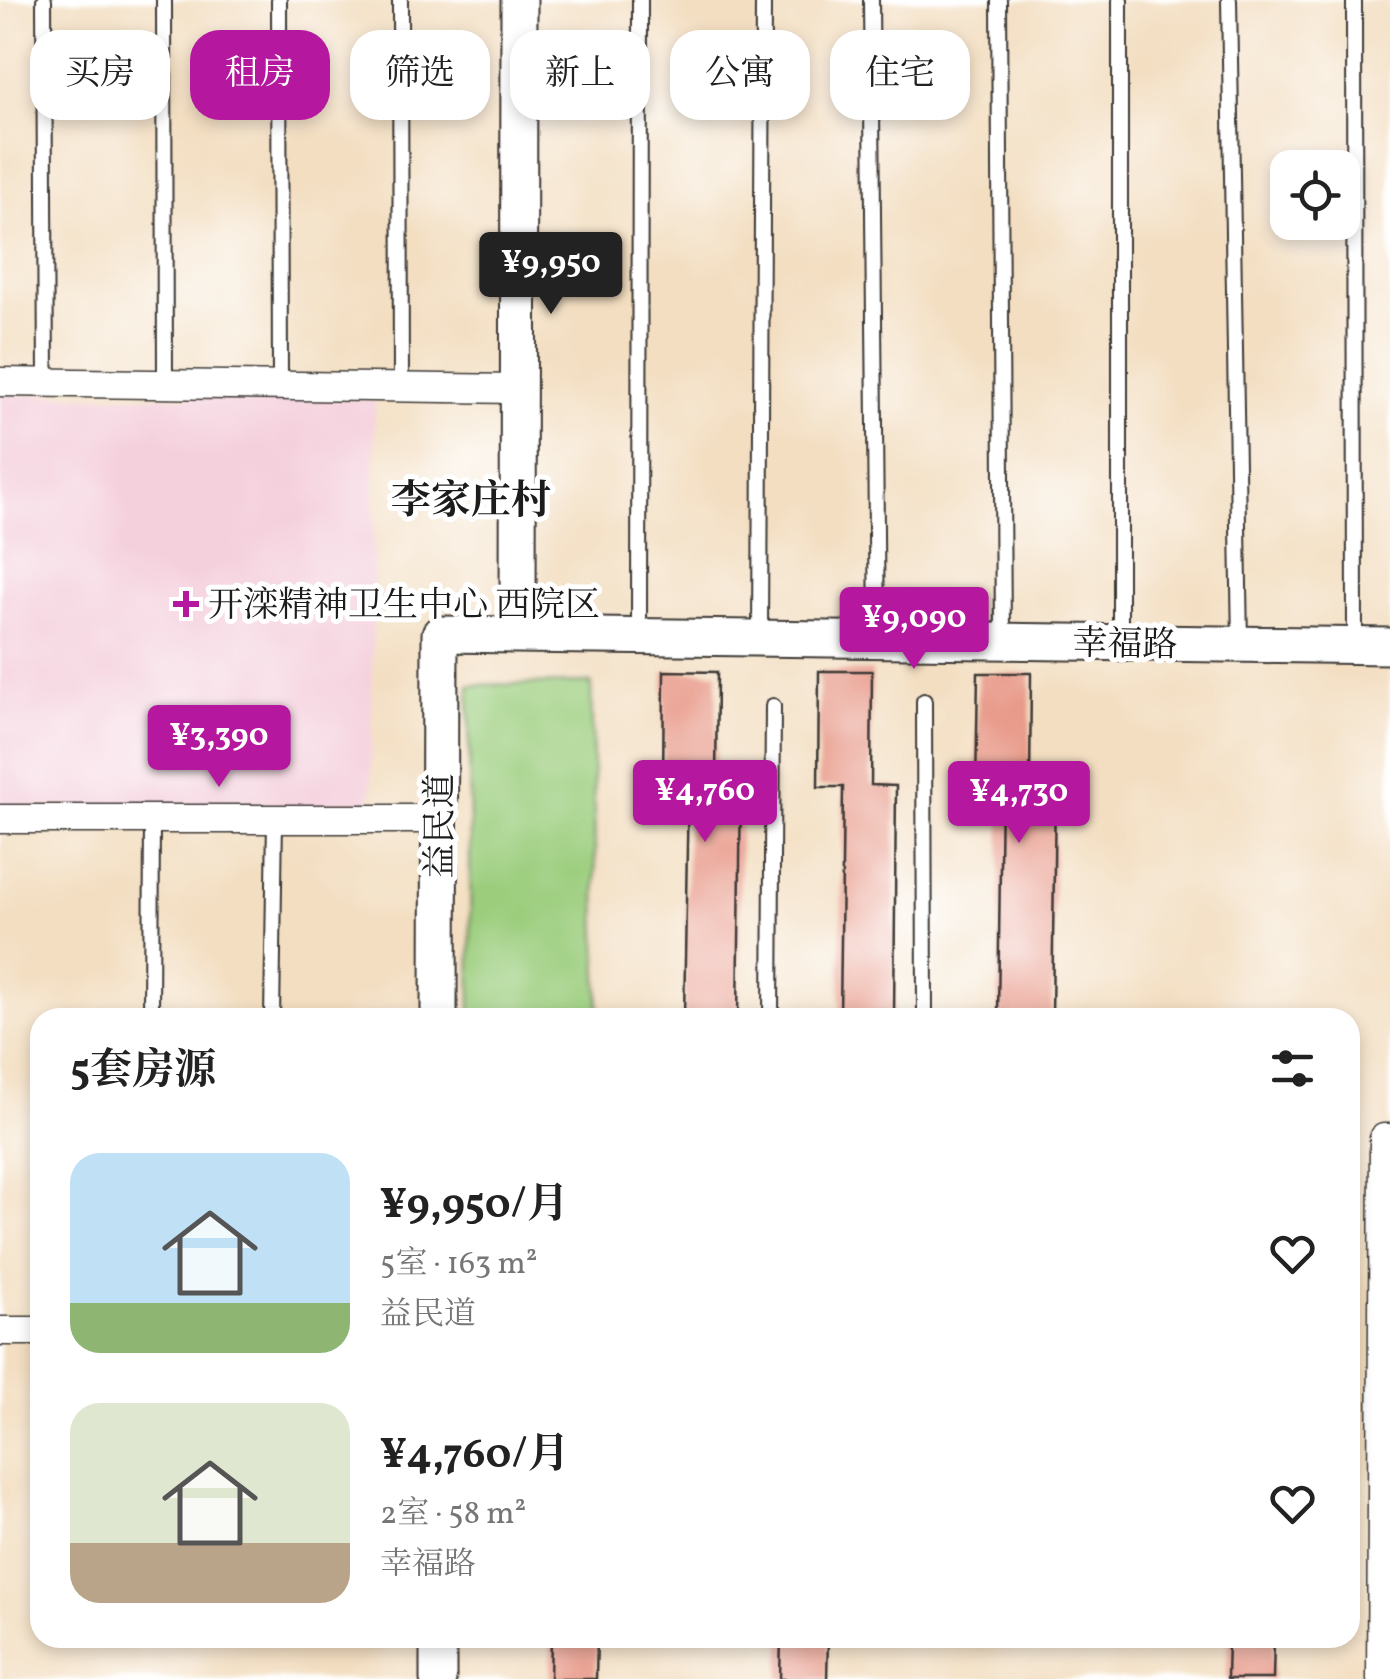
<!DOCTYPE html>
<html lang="zh">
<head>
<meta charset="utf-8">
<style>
  :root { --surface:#fff; --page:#f6f6f6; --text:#222; --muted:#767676; --accent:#b5179e }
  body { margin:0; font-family:Vollkorn,"Noto Serif SC",serif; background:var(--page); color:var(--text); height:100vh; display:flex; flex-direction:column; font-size:38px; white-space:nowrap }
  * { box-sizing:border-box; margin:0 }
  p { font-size:32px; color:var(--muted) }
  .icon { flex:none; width:55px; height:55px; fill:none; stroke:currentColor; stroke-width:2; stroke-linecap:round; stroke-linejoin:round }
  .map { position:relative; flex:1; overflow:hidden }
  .details { position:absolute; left:30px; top:1008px; width:1330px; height:640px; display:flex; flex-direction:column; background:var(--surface); border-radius:30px; box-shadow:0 5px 15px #0003 }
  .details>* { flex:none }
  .guide { position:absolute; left:30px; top:30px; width:1330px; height:90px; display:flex; gap:20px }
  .fabs { position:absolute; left:1270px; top:150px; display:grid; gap:20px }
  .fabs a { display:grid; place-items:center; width:90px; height:90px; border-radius:20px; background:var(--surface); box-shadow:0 5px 15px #0003; font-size:50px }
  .price { position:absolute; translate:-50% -85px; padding:0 22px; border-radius:10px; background:var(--accent); color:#fff; font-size:32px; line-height:65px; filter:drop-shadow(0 2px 5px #0008) }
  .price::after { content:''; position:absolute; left:50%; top:60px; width:30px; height:22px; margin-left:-15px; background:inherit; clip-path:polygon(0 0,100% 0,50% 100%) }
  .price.selected { background:#222; color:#fff }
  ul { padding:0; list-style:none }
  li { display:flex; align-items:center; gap:30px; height:250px; padding:0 40px }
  li span { display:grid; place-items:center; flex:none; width:280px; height:200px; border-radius:30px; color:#555 }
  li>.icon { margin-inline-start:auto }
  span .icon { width:120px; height:120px; fill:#fffc; stroke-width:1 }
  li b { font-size:42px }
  h2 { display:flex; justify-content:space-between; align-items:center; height:120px; padding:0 40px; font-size:42px }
  .pill { padding:0 35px; border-radius:30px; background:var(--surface); box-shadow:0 5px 15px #0003; font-size:35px; line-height:90px }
  .pill.selected { background:var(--accent); color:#fff }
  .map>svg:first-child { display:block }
  .built { fill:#f4cfdc }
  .green { fill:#9bcd7d; stroke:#5c744c; stroke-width:2.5 }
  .building { fill:#e89a89 }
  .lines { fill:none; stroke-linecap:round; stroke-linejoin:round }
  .service-casing { stroke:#3c3935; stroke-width:18 }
  .minor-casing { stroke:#3c3935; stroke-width:31 }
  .tertiary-casing { stroke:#3c3935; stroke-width:39 }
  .service { stroke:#fff; stroke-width:14 }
  .minor { stroke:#fff; stroke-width:28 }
  .tertiary { stroke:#fff; stroke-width:35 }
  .poi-dot { fill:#b5179e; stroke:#fff; stroke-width:4 }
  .labels { text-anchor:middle; stroke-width:10; stroke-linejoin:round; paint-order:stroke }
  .poi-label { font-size:35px; fill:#1c1c1c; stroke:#fff; text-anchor:start }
  .street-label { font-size:35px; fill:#1c1c1c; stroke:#fff }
  .quarter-label { font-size:40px; font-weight:bold; fill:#1c1c1c; stroke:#fff }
</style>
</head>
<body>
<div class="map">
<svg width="1390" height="1679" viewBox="0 0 1390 1679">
  <rect width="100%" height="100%" fill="#fff"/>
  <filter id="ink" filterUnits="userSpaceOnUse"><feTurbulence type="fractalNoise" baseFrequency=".01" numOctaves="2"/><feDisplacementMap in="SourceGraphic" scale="20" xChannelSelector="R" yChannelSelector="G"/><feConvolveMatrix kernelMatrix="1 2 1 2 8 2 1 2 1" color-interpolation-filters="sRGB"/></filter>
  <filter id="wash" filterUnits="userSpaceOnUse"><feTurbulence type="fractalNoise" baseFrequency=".0048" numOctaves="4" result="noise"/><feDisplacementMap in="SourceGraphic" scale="40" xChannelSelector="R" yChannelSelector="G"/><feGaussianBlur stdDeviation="2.25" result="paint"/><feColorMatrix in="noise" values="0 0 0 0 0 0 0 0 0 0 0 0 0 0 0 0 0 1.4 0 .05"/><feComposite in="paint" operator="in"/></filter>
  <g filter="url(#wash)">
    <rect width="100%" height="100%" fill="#f3dec1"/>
    <!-- built -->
    <path class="built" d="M0,394L375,400L371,809L0,808Z"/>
    <!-- green -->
    <path class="green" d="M591,683L599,1017H471L469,685Z"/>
    <g id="blocks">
      <!-- building -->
      <path class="building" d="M664,671L717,672L716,785H741L738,1018H684L688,787H663Z
        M819,671H872L871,785L896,786L894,1018H840L843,787H818Z
        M978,673H1031L1030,787L1055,788L1052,1018H998L1001,789H976Z
        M551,1638H597L596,1679H550Z
        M781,1638H828L827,1679H780Z
        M1228,1638H1274L1273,1679H1227Z"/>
    </g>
  </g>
  <g filter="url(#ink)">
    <use href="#blocks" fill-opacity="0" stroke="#3c3935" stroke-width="2.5"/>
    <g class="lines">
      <defs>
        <path id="service" d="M44,0L46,383
          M164,0L165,384
          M279,0L280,385
          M400,0L401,387
          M871,0L877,639
          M999,0L1003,640
          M1120,0V642
          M1229,0L1240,643
          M1354,0L1355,645
          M639,636L640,0
          M760,637L763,0
          M924,701L925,1018
          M151,1018L152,819
          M272,1018L275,819
          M771,1018L773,706"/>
        <path id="minor" d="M0,382L518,389
          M0,819H439
          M0,1331H40
          M1381,1679L1384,1138H1390"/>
        <path id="tertiary" d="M518,635L519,0
          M439,1018L440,634L1390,646
          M438,1679V1638"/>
      </defs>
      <!-- service casing -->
      <use href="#service" class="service-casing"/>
      <!-- minor casing -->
      <use href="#minor" class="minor-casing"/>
      <!-- tertiary casing -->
      <use href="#tertiary" class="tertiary-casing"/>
      <!-- service -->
      <use href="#service" class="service"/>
      <!-- minor -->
      <use href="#minor" class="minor"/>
      <!-- tertiary -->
      <use href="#tertiary" class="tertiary"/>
    </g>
  </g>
  <!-- markers -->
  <path class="poi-dot" d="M181 589h10v10h10v10h-10v10h-10v-10h-10v-10h10z"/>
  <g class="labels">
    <!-- poi labels -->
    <g class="poi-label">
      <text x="208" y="616">开滦精神卫生中心 西院区</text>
    </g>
    <!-- street labels -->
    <g class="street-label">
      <text transform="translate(1125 643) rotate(1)" y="12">幸福路</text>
      <text transform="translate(439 826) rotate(-90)" y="12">益民道</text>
    </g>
    <!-- quarter labels -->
    <g class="quarter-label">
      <text x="471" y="513">李家庄村</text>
    </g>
  </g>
</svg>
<div class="fabs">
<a><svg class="icon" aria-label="locate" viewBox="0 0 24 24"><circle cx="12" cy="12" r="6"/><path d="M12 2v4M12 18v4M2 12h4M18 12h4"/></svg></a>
</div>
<b class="price selected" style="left:551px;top:317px">¥9,950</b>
<b class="price" style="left:914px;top:672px">¥9,090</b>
<b class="price" style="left:219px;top:790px">¥3,390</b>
<b class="price" style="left:705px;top:845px">¥4,760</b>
<b class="price" style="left:1019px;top:846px">¥4,730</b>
<div class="guide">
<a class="pill">买房</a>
<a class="pill selected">租房</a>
<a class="pill">筛选</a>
<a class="pill">新上</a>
<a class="pill">公寓</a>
<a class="pill">住宅</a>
</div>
<section class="details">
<h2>5套房源<svg class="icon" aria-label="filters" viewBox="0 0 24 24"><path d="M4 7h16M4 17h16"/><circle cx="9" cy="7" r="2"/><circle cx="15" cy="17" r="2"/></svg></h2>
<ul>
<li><span style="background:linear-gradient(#bfe0f5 75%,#8fb573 0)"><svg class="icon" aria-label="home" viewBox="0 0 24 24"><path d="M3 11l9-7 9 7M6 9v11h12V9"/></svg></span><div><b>¥9,950/月</b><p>5室 · 163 m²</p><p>益民道</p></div><svg class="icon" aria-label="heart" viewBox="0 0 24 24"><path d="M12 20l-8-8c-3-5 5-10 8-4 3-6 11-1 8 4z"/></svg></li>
<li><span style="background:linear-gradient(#dfe7d0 70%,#b9a48a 0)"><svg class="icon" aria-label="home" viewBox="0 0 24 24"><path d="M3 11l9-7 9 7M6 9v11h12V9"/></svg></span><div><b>¥4,760/月</b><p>2室 · 58 m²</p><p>幸福路</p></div><svg class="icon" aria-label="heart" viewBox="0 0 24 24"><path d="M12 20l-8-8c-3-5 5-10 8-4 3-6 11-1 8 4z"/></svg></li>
</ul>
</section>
</div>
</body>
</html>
